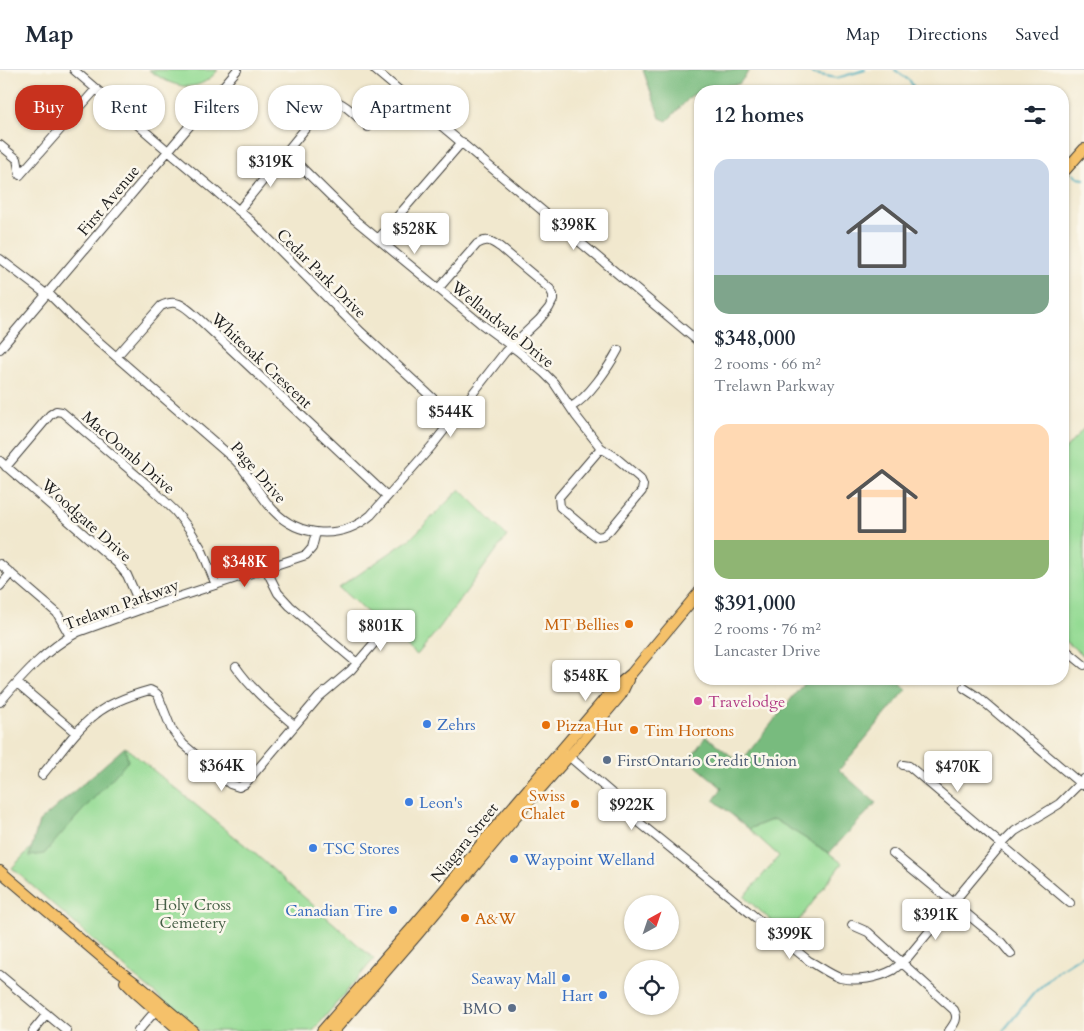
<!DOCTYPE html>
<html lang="en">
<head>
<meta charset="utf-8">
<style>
  :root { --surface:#fff; --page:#f6f6f7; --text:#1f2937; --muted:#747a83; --line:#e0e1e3; --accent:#c8321e }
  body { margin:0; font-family:Cardo,serif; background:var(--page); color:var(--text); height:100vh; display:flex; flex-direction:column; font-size:19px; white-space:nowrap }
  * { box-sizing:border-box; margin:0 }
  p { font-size:16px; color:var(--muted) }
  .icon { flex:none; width:28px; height:28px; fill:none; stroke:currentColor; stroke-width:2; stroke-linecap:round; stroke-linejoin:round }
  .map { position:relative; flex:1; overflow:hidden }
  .drawer { position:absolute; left:694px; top:15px; width:375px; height:600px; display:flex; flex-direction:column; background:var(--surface); border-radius:20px; box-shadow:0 1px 4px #0004 }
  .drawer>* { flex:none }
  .top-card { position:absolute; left:15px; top:15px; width:475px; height:45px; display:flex; gap:10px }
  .needle { width:32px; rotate:40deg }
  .buttons { position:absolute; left:624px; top:825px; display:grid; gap:10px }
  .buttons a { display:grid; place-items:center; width:55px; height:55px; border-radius:50%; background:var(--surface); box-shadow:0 1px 4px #0004; font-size:25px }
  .price { position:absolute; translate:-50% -42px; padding:0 11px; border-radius:5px; background:#fff; color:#222; font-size:16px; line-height:32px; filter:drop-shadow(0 1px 2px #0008) }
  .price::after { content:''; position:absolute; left:50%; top:30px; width:15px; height:11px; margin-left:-8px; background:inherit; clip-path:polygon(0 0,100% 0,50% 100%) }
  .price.on { background:var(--accent); color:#fff }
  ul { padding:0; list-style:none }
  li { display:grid; align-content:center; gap:10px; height:265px; padding:0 20px }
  li span { display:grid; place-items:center; height:155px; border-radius:15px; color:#555 }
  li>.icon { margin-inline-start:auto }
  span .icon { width:90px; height:90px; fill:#fffc; stroke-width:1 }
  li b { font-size:21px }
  h2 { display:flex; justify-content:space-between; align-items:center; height:60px; padding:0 20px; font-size:21px }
  .pill { padding:0 18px; border-radius:20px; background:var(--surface); box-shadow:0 1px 4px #0004; font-size:18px; line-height:45px }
  .pill.on { background:var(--accent); color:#fff }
  header { display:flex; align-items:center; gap:30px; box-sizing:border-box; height:70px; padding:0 25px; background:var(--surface); border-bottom:1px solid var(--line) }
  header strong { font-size:24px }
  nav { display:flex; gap:28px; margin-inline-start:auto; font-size:18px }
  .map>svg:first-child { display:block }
  .green { fill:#95db94; stroke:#587c58 }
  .forest { fill:#78bb7e; stroke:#4a6c4d }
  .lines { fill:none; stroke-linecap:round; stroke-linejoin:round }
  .stream { stroke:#3ca9bb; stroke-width:2 }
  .minor-casing { stroke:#3c3b37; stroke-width:10 }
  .major-casing { stroke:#3c3b37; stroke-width:12 }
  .minor { stroke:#fff; stroke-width:8 }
  .major { stroke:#f5c16b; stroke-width:10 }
  .food-dot { fill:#e8710a; stroke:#fbf7ec; stroke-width:2 }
  .hotel-dot { fill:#d1479c; stroke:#fbf7ec; stroke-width:2 }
  .shop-dot { fill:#3f7fe0; stroke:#fbf7ec; stroke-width:2 }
  .service-dot { fill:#5c6f8a; stroke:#fbf7ec; stroke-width:2 }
  .labels { text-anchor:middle; stroke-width:5; stroke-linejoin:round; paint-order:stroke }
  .street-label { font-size:16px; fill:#1c1c1c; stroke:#fbf7ec }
  .food-label { font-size:16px; fill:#c56008; stroke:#fbf7ec; text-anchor:start }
  .hotel-label { font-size:16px; fill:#b23c85; stroke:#fbf7ec; text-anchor:start }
  .shop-label { font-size:16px; fill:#366cbe; stroke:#fbf7ec; text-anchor:start }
  .service-label { font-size:16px; fill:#4e5e75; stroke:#fbf7ec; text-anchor:start }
  .park-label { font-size:16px; fill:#465f46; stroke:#fbf7ec }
</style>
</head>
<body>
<header>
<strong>Map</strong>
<nav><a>Map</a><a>Directions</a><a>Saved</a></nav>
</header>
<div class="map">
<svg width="1084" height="961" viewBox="0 0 1084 961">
  <rect width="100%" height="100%" fill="#fbf7ec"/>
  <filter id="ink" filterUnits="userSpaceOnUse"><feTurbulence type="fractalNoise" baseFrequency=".02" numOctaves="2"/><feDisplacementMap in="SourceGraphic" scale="10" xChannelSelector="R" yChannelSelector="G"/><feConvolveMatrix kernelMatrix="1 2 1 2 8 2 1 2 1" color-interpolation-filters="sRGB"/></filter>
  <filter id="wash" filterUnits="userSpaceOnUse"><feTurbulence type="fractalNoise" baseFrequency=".0096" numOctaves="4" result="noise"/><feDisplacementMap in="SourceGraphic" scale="20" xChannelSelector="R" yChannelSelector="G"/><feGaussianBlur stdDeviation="1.12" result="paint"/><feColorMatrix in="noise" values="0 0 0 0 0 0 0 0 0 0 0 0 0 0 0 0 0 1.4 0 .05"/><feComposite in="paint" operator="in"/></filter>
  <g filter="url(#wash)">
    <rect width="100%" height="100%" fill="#f1e8ce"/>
    <!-- green -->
    <path class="green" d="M149,0H218C197,26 172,17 149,0Z
      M1084,358V586L1063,569L1062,383Z
      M460,419L507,466L440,557L417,585L339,518L410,469Z
      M125,677L252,781L374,889L313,961H200L139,910L12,798Z
      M774,749L829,783L842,793L788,865L744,827L779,786L749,759Z"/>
    <!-- forest -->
    <path class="forest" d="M643,0H750L739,14L711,16L691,26L667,51L660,48Z
      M807,609H894L907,619L839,700L876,733L829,783L774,749L749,759L714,730L722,718L689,690L706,666L740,693Z
      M125,677L128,691C100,722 71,752 44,784L29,786L39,752Z"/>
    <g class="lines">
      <!-- stream -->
      <path class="stream" d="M808,0L814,4L837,8L865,0
        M895,0L910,11L916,21
        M1073,104L1078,108L1084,109
        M1003,961L1034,923L1059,900L1084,884"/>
    </g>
  </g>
  <g filter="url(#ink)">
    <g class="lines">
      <defs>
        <path id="minor" d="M74,0L168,81
          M375,0L700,273
          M0,75L17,89L20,105
          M168,81L251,151L361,262L453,347
          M286,82L355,150L480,253L518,281L544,303L554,313L576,346L601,378L614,386L640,408L643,415L642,421L609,461L603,466L597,467L585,458L560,437L559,427L601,378
          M20,105L96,19
          M239,140L322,38C325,35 328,32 332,31C343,30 360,50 368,57
          M378,169L462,72
          M0,189L46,224
          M48,223L82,257L235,390C250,405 259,425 273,440C299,468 342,470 371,445L431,377L505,282L539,250L549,238L553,230V225L550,219L500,177C491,171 487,168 477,174L438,219
          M0,279L237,0
          M117,286L161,236C178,227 186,238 199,249L387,426
          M571,337C588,328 609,297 618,280
          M0,391L117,493L127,505L142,539
          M6,397L50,345L56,341L62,342L150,417L175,441L190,460L201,478L216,515
          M0,494L57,543L70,566
          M266,499L278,523L290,536L357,593
          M0,516L11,503
          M1062,577L1084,595
          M236,597C252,620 273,637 294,655
          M17,613L76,663
          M964,618L978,627L1082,715
          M0,632C23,605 46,579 78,562L142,539L306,485L312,478L316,462
          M565,683L615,726L641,754L809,891C819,896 829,904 840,908C857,912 878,908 893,900C899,896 903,891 908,887L1001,775L1015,761L1059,734L1084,709
          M903,695L909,696L1070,833
          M42,705C59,685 75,660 96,644C111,632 132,625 150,620L156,623L158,625L171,658L183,674L230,714L239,717L245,714L319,627L351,600L388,557
          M893,783L1001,872L1011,884
          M852,855L868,862L954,940C959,949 954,954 949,961
          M0,905L67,961
          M33,961L47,944
          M138,961L158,938"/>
        <path id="major" d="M1062,104L1084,79
          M0,801L106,891L141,917L193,961
          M125,912L135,922L179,961
          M322,961L387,886L411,859L456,806L481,774L614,618L631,604L700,521
          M334,961L417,865L526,735L578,676L621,625L628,610"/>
      </defs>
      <!-- minor casing -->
      <use href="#minor" class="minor-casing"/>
      <!-- major casing -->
      <use href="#major" class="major-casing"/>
      <!-- minor -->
      <use href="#minor" class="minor"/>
      <!-- major -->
      <use href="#major" class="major"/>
    </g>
  </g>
  <!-- markers -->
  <g class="food-dot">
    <circle cx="629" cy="554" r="5"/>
    <circle cx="546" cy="655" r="5"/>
    <circle cx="634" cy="660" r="5"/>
    <circle cx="575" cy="734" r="5"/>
    <circle cx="465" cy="848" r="5"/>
  </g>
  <circle class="hotel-dot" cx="698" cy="631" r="5"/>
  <g class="shop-dot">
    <circle cx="427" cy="654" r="5"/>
    <circle cx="409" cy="732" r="5"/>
    <circle cx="313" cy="778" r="5"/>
    <circle cx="514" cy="789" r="5"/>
    <circle cx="393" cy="840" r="5"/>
    <circle cx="566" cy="908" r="5"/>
    <circle cx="603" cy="925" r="5"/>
  </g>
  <g class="service-dot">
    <circle cx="607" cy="690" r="5"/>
    <circle cx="512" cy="938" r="5"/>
  </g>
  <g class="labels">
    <!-- street labels -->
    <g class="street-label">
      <text transform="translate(108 130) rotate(-50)" y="6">First Avenue</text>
      <text transform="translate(322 203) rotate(45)" y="6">Cedar Park Drive</text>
      <text transform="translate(503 254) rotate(39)" y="6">Wellandvale Drive</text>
      <text transform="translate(262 290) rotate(43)" y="6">Whiteoak Crescent</text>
      <text transform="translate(129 382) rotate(41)" y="6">MacOomb Drive</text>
      <text transform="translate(259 402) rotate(49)" y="6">Page Drive</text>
      <text transform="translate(87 450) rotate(42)" y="6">Woodgate Drive</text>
      <text transform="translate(121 534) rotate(-20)" y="6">Trelawn Parkway</text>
      <text transform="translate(464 772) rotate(-51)" y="6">Niagara Street</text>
    </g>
    <!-- food labels -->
    <g class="food-label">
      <text x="619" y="560" text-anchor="end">MT Bellies</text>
      <text x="556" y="661">Pizza Hut</text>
      <text x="644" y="666">Tim Hortons</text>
      <text x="565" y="731" text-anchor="end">Swiss<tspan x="565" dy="18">Chalet</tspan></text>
      <text x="475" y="854">A&amp;W</text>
    </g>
    <!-- hotel labels -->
    <g class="hotel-label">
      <text x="708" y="637">Travelodge</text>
    </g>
    <!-- shop labels -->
    <g class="shop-label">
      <text x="437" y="660">Zehrs</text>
      <text x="419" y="738">Leon's</text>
      <text x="323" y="784">TSC Stores</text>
      <text x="524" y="795">Waypoint Welland</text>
      <text x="383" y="846" text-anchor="end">Canadian Tire</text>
      <text x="556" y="914" text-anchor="end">Seaway Mall</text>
      <text x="593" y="931" text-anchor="end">Hart</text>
    </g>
    <!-- service labels -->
    <g class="service-label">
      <text x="617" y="696">FirstOntario Credit Union</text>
      <text x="502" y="944" text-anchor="end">BMO</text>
    </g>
    <!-- park labels -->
    <g class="park-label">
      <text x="193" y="840">Holy Cross<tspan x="193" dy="18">Cemetery</tspan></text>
    </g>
  </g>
</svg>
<div class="buttons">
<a><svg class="needle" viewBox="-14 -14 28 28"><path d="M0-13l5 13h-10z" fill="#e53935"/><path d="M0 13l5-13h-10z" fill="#747a83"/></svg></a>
<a><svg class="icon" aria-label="locate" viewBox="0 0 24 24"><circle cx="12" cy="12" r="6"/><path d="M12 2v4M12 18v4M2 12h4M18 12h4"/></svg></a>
</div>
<b class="price" style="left:271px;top:118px">$319K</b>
<b class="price" style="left:574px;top:181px">$398K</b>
<b class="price" style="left:415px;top:185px">$528K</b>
<b class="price" style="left:451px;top:368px">$544K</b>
<b class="price on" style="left:245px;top:518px">$348K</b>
<b class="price" style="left:381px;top:582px">$801K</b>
<b class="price" style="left:586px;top:632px">$548K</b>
<b class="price" style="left:222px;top:722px">$364K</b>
<b class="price" style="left:958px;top:723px">$470K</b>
<b class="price" style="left:632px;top:761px">$922K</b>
<b class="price" style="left:936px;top:871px">$391K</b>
<b class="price" style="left:790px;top:890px">$399K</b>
<div class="top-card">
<a class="pill on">Buy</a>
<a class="pill">Rent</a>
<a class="pill">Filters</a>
<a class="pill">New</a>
<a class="pill">Apartment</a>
</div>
<section class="drawer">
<h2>12 homes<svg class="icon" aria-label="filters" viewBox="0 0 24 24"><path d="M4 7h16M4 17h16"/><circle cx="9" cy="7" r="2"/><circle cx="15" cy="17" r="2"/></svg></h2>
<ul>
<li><span style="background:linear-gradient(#c9d6e8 75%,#7fa58c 0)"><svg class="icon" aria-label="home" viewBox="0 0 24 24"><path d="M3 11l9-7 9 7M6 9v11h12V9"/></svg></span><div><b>$348,000</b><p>2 rooms · 66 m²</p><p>Trelawn Parkway</p></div></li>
<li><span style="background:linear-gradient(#ffd9b3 75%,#8fb573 0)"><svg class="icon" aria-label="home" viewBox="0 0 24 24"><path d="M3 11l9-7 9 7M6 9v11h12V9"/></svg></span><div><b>$391,000</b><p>2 rooms · 76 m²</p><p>Lancaster Drive</p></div></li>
</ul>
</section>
</div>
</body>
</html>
